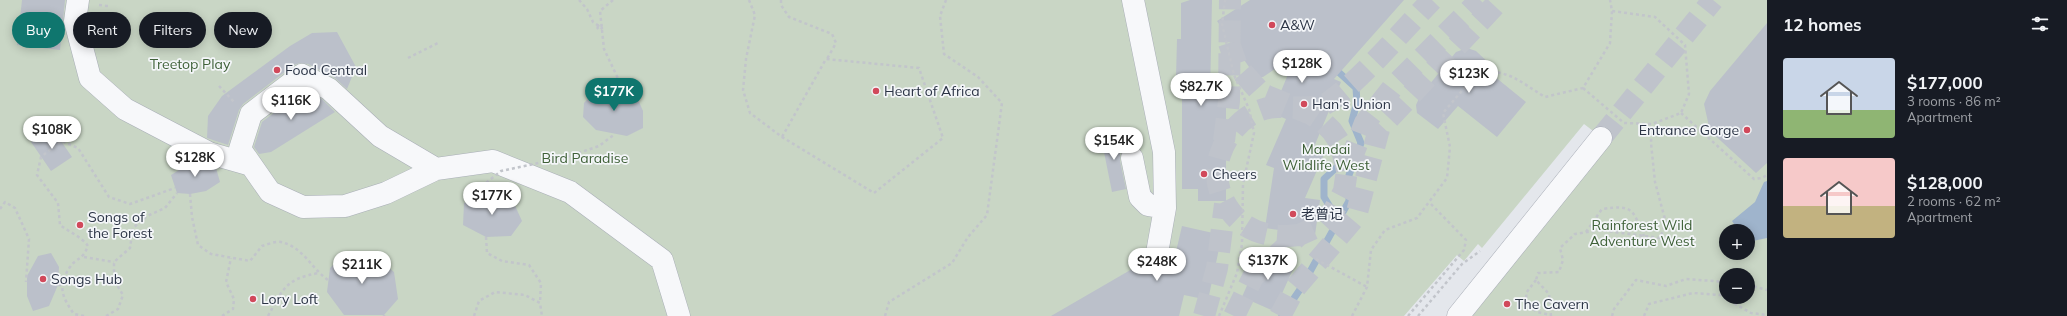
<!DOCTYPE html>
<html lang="en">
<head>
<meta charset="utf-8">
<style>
  :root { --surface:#171b24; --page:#242831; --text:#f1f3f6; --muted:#9ea1a6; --accent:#0f766e }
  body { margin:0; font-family:Mulish,"Noto Sans SC",sans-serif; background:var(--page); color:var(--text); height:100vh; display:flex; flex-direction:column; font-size:15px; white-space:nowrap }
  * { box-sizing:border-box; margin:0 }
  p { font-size:13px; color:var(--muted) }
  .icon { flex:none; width:22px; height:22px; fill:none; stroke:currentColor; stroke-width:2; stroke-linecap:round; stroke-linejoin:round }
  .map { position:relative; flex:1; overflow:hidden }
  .details { display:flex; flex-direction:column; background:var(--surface); width:300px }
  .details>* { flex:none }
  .banner { position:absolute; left:12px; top:12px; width:380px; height:36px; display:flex; gap:8px }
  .tools { position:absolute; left:1719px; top:224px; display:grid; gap:8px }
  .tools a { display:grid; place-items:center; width:36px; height:36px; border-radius:50%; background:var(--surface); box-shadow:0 2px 10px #0003; font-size:20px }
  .price { position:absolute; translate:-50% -34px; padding:0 9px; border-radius:14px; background:#fff; color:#222; font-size:13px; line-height:26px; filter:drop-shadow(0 1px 2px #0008) }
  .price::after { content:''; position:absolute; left:50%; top:24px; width:12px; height:9px; margin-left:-6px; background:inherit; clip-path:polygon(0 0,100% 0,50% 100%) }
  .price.on { background:var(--accent); color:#fff }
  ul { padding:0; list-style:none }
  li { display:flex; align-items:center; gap:12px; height:100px; padding:0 16px }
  li span { display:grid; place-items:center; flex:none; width:112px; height:80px; border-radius:4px; color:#555 }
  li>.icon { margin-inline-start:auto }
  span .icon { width:48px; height:48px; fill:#fffc; stroke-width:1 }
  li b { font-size:17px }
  h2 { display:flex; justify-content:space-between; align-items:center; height:48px; padding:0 16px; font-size:17px }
  .pill { padding:0 14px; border-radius:18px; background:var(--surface); box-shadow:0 2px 10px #0003; font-size:14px; line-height:36px }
  .pill.on { background:var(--accent); color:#fff }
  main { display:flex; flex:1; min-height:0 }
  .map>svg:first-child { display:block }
  .green { fill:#c9d6c5; fill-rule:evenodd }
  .water { fill:#9fb4cc }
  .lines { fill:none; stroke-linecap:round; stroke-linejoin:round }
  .stream { stroke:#9fb4cc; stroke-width:7 }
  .building { fill:#bbc0ca }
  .minor-tunnel { stroke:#bfc3cb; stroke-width:22; stroke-dasharray:22 11; stroke-linecap:butt }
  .minor-casing { stroke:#a9aeb7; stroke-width:23 }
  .path { stroke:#c2c5cb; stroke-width:2.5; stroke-dasharray:3 3; stroke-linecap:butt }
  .minor { stroke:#f7f8fa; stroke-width:22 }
  .path-bridge { stroke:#c2c5cb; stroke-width:2.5; stroke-dasharray:3 3; stroke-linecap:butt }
  .poi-dot { fill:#d1495b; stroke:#f4f6f9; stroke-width:1.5 }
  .labels { text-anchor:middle; stroke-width:3.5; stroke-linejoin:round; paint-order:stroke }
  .poi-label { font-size:14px; fill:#2b3445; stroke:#f4f6f9; text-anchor:start }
  .park-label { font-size:14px; fill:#3f6138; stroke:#f4f6f9 }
</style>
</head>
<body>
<main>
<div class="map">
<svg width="1767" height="316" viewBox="0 0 1767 316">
  <rect width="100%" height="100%" fill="#e4e7ec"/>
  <!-- green -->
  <path class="green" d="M0,0H1767V316H1465L1609,143L1584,124L1482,248L1478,244L1464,261L1457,255L1404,316H0ZM1726,231H1748V253H1726ZM1726,275H1748V297H1726Z"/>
  <!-- water -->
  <path class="water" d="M1767,181V238L1748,242V231H1739L1732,221L1755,202L1764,182Z"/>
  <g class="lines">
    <!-- stream -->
    <path class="stream" d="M1338,220L1324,197V179L1338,166L1355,158
      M1282,316L1301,288L1349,201V175L1361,143L1352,121L1357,102L1356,88L1333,67"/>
  </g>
  <!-- building -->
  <path class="building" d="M22,0H65L60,50L17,45Z
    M1190,0H1212L1210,96H1226V201H1198V189H1182V77H1176L1177,39H1181V3Z
    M1250,0H1404L1334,79L1341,82L1314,147L1325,152L1305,198L1320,200L1315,235L1265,228L1274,168L1266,165L1286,119L1272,113L1296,55L1263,77H1256L1217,21Z
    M1767,23V163L1756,173L1710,131L1704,104L1710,91Z
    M337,32L356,67L347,89L335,78L308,64L300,63L294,65L243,104L239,110L228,145L207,138L208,116L222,96L290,46L312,33Z
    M1467,48L1476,51L1493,67L1489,72L1526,102L1497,137L1458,106L1438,129L1417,113L1416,105L1420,96L1456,52Z
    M617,88L636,95L643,111V128L627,136L596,130L583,117L584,103L593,93Z
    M303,90L322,99L335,112L271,152L259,154L254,147L262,122Z
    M52,128L72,157L51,171L31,142Z
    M1121,133L1124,149L1120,154V161L1126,189L1112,192L1101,137Z
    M195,160L216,168L220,182L206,191L190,194L177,193L171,175Z
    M488,195L512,199L522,221L511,236L486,237L463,225L464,203Z
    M1182,226L1222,235L1208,300L1184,295L1179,316H1051L1139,265L1149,262L1154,265H1161L1168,258L1175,256Z
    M1262,251L1295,265L1274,311L1242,297Z
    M346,252L373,255L394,272L398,299L384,315H344L327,292L330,268Z
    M51,253L59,267L58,285L49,306L33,311L27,296V276L38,256Z"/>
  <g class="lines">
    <!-- minor-tunnel -->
    <path class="minor-tunnel" d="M1229,43L1237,66L1262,94L1311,114L1323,122L1332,131L1340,143L1347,170
      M1601,138L1713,0
      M1224,141L1229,101L1230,0
      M1299,235C1273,238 1248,234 1231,212C1219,197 1213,175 1220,155C1228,130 1250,107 1278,107C1293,107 1316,110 1329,102C1364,77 1401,32 1432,0
      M1204,316L1217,268L1225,204
      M1234,316L1253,277L1299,235L1319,226L1334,210L1344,191L1347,170L1365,123L1393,87L1480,0
      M1280,316L1295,288L1356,216L1379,129L1500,0"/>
    <defs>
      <path id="minor" d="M78,0L75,21L90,78L125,109L209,153L251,165
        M1133,0L1164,152L1165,208L1157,253
        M1132,158L1140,197L1148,205L1165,208
        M436,169L380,136L329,89L302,75L251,114L240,149L270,192L303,207L345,206L386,193L436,169L493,161L570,192L662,260L679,316
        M1458,316L1601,138"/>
    </defs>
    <!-- minor casing -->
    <use href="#minor" class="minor-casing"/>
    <!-- path -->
    <path class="path" d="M579,0L587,9L593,22L602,28L599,30L597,27
      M613,0L600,11L604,49L624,91
      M749,0L755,15L746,59L743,90L750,113L782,137L874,193L943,138L919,68L826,59L782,137
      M781,0V5L789,17L832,34L836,43L827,59
      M99,5L108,6
      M408,58L440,42
      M219,86L234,102
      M1583,88L1624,123L1652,124L1681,113L1689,94L1685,45L1655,17L1612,11
      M1681,113L1754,179L1762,178L1767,175
      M567,157L599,146L615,134
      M190,194L192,217L198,245L211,254L250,261L262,246C268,244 276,241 281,242C303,247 311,268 328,280
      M0,209L5,202L15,208L29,239L26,282
      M1586,232L1602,209C1633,205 1632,208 1644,236
      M486,237L487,253L502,261L529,265L541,283L540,303
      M84,257L114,262
      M1316,259L1367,287
      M1536,280L1526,293L1527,305L1537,312L1551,315
      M58,285H62
      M1748,285L1767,290
      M384,315V316
      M84,316L74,314C62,297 57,286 70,267C77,257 82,261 88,246C82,237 69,232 60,225L58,203L37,175L41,157L61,141L78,148L109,197L130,204L175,188
      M106,316L118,309L123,295L114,280V262L130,248L133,228L147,216L165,208L177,193
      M222,316L233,309L234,299L226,282L231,258
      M268,316C283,289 285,279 319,273
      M474,316L479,301L495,292L525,295L540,303L542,316
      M885,316L889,302L952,263L968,237L987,215L1002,103L978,77L944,54L940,16L946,0
      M1219,316L1237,273L1242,244L1243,184L1254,133L1249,109L1234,75L1222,24L1225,0
      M1352,316L1367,287L1371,250L1385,230L1417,218L1447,178L1450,147L1443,113L1478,72C1509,69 1520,82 1545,97L1583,88L1610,43L1612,11L1610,0
      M1408,316L1464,250L1466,240L1429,202
      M1418,316L1462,264L1480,251
      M1551,316L1549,294L1536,280L1538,273L1559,272L1563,260L1560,248L1575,234L1599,230L1660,238L1666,223L1655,182L1651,143L1652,124
      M1612,316L1614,309L1636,280L1666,286L1686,279L1726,282
      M1644,316L1649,304L1693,293L1720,295L1751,313L1767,315"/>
    <!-- minor -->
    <use href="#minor" class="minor"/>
    <!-- path-bridge -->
    <path class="path-bridge" d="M597,27L600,24L602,26
      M488,195L487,182L501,171L567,157"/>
  </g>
  <!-- markers -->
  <g class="poi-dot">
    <circle cx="1272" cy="25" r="4"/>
    <circle cx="277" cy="70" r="4"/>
    <circle cx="876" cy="91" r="4"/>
    <circle cx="1304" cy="104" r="4"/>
    <circle cx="1747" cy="130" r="4"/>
    <circle cx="1204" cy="174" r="4"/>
    <circle cx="1293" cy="214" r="4"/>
    <circle cx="80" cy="225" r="4"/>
    <circle cx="43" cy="279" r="4"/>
    <circle cx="253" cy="299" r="4"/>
    <circle cx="1507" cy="304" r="4"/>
  </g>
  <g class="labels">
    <!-- poi labels -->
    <g class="poi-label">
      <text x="1280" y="30">A&amp;W</text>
      <text x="285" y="75">Food Central</text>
      <text x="884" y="96">Heart of Africa</text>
      <text x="1312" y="109">Han's Union</text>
      <text x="1739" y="135" text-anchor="end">Entrance Gorge</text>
      <text x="1212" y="179">Cheers</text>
      <text x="1301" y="219">老曾记</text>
      <text x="88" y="222">Songs of<tspan x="88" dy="16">the Forest</tspan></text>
      <text x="51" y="284">Songs Hub</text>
      <text x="261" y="304">Lory Loft</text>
      <text x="1515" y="309">The Cavern</text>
    </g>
    <!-- park labels -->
    <g class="park-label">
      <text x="190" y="69">Treetop Play</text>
      <text x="1326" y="154">Mandai<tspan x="1326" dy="16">Wildlife West</tspan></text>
      <text x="585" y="163">Bird Paradise</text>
      <text x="1642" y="230">Rainforest Wild<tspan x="1642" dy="16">Adventure West</tspan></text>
    </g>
  </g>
</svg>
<div class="tools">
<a>+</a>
<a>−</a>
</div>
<b class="price" style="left:1302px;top:84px">$128K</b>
<b class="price" style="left:1469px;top:94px">$123K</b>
<b class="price" style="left:1201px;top:107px">$82.7K</b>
<b class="price on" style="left:614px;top:112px">$177K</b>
<b class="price" style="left:291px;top:121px">$116K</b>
<b class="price" style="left:52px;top:150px">$108K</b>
<b class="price" style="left:1114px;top:161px">$154K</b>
<b class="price" style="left:195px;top:178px">$128K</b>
<b class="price" style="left:492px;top:216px">$177K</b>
<b class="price" style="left:1268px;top:281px">$137K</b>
<b class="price" style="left:1157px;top:282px">$248K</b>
<b class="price" style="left:362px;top:285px">$211K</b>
<div class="banner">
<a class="pill on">Buy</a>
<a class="pill">Rent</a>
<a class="pill">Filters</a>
<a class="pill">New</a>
</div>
</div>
<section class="details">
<h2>12 homes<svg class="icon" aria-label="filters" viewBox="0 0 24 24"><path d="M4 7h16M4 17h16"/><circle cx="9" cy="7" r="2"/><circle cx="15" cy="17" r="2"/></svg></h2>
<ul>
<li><span style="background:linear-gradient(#c9d6e8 65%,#8fb573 0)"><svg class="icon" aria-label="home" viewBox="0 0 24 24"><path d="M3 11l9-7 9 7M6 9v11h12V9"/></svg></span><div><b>$177,000</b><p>3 rooms · 86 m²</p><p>Apartment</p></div></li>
<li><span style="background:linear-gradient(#f6c9c9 60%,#c2b280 0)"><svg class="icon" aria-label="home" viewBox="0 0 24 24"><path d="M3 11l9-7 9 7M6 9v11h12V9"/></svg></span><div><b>$128,000</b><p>2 rooms · 62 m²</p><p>Apartment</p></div></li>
</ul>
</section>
</main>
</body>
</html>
